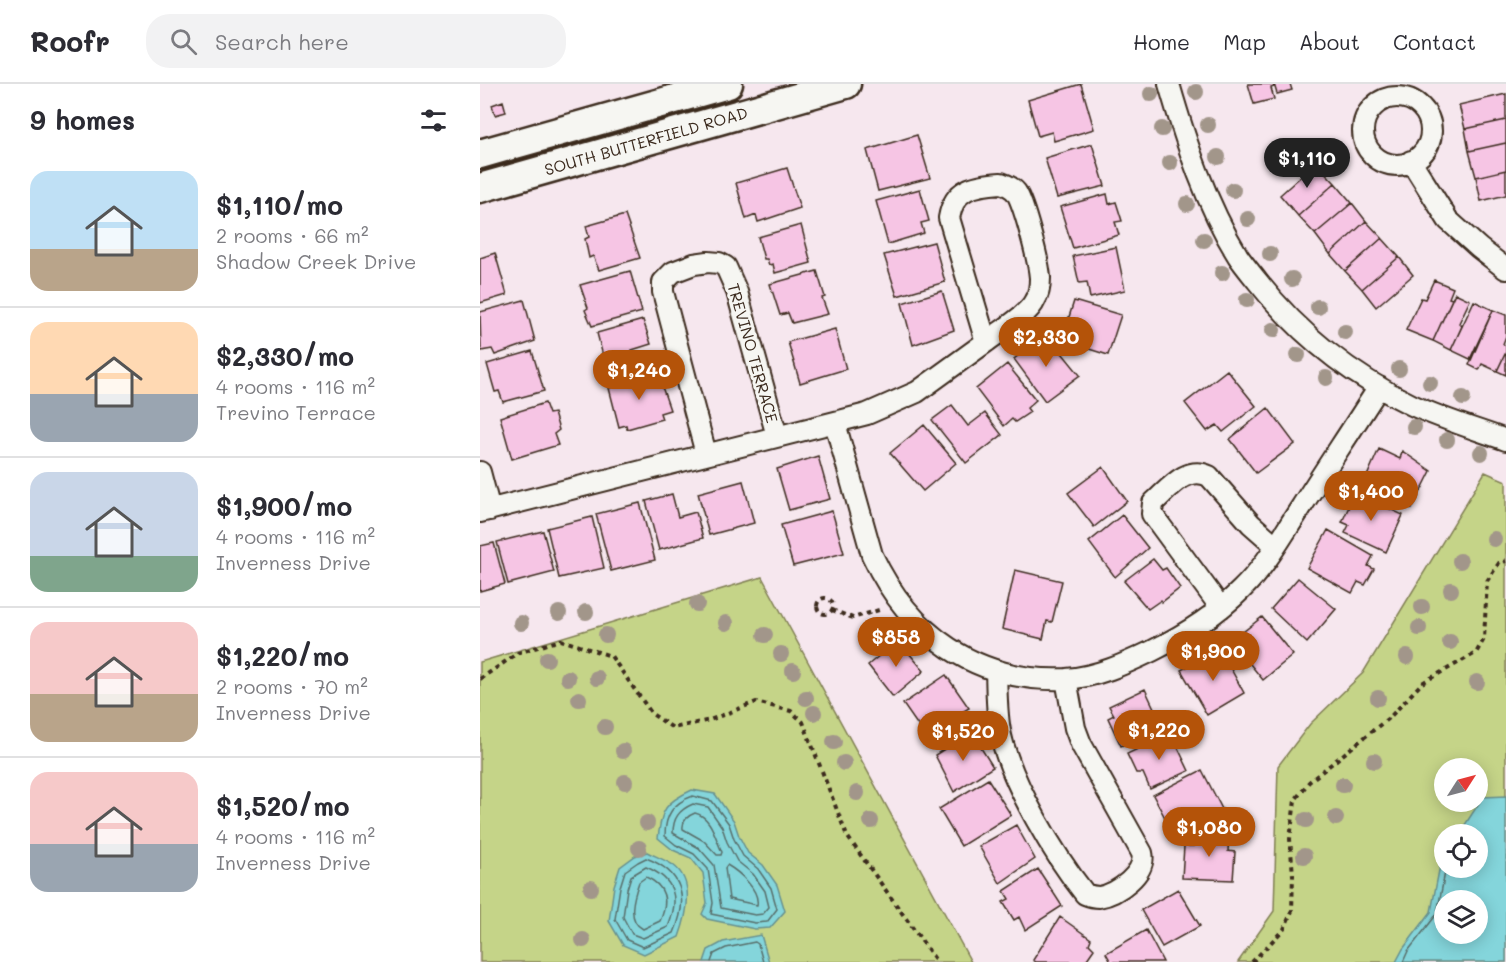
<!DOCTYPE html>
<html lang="en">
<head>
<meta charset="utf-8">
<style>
  :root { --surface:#fff; --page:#f2f2f3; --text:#2b2b33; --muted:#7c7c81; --line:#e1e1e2; --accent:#b45309 }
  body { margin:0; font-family:Mali,sans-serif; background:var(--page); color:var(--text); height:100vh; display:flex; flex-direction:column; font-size:22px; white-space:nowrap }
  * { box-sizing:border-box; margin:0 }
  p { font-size:20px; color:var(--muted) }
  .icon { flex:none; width:33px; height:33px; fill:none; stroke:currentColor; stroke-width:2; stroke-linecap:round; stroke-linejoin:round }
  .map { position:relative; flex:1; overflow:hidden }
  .details { display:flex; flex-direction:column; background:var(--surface); width:480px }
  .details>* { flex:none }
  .needle { width:39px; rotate:54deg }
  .tools { position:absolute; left:954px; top:674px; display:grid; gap:12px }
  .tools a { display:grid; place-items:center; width:54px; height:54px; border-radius:50%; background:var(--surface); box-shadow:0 3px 15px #0003; font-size:30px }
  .price { position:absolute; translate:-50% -51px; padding:0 14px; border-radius:21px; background:var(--accent); color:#fff; font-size:20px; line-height:39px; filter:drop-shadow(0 2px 3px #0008) }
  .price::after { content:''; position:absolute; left:50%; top:36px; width:18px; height:14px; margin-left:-9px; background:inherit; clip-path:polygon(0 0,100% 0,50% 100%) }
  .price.selected { background:#222; color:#fff }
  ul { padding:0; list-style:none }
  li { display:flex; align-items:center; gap:18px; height:150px; padding:0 30px }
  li+li { border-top:2px solid var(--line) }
  li span { display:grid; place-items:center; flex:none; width:168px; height:120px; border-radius:18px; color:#555 }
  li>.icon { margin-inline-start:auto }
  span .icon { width:72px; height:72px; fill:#fffc; stroke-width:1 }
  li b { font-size:26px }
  h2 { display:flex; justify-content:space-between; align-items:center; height:72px; padding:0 30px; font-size:26px }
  header { display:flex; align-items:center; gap:36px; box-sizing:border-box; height:84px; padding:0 30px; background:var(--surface); border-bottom:2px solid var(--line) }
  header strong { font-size:28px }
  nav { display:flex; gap:33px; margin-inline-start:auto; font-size:21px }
  .search { width:420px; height:54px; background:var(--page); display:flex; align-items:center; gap:15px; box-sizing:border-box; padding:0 21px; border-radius:24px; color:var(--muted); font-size:22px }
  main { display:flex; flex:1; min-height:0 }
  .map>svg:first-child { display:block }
  .green { fill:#c5d488; stroke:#807f53; stroke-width:1.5; fill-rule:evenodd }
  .water { fill:#84d5db; stroke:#67918f; stroke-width:1.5; fill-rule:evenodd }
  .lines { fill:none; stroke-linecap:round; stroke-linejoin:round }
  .shore { stroke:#586e6a; stroke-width:1.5 }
  .building { fill:#f6c5e4; stroke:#3b2a1e; stroke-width:1.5 }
  .street-casing { stroke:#3b2a1e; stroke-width:24 }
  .secondary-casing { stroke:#3b2a1e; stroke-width:33 }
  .path { stroke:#3b2a1e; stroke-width:4; stroke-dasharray:4.5 4.5; stroke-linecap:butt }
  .street { stroke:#f6f6f2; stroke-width:20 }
  .secondary { stroke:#f6f6f2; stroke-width:28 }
  .tree { fill:#a2968a }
  .labels { text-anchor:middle; stroke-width:6; stroke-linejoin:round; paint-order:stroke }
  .street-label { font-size:16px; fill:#3b2a1e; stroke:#f6f6f2 }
</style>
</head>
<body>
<header>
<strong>Roofr</strong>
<div class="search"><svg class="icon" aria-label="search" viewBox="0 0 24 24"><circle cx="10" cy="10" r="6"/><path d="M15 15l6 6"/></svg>Search here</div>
<nav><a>Home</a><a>Map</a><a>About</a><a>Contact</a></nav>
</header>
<main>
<section class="details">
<h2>9 homes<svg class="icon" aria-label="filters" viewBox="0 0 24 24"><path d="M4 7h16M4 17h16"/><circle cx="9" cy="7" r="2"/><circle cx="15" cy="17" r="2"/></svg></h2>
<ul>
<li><span style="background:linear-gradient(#bfe0f5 65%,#b9a48a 0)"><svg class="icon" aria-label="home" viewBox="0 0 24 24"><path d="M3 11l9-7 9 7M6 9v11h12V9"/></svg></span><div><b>$1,110/mo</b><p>2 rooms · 66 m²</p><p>Shadow Creek Drive</p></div></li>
<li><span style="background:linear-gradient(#ffd9b3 60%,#9aa5b1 0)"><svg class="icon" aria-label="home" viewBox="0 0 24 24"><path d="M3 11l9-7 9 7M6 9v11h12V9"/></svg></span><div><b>$2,330/mo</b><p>4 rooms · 116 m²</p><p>Trevino Terrace</p></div></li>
<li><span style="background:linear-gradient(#c9d6e8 70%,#7fa58c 0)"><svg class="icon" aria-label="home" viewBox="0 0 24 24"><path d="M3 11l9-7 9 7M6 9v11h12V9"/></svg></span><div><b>$1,900/mo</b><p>4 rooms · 116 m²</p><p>Inverness Drive</p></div></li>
<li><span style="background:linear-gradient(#f6c9c9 60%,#b9a48a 0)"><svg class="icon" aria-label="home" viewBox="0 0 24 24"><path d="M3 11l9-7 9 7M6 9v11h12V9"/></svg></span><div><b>$1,220/mo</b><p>2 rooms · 70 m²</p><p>Inverness Drive</p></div></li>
<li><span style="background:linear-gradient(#f6c9c9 60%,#9aa5b1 0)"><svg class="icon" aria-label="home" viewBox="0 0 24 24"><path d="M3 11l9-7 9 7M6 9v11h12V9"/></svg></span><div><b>$1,520/mo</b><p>4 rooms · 116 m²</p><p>Inverness Drive</p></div></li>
</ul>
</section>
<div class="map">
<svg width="1026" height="878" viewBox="0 0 1026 878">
  <rect width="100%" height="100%" fill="#f6e7ee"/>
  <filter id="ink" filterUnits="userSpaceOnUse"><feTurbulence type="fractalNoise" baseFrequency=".0167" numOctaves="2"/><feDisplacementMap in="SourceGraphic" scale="12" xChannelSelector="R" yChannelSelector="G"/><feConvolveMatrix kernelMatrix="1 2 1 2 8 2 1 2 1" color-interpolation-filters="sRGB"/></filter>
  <g filter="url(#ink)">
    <!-- green -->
    <path class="green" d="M1005,388L1026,397V878H758L794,827L798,682L830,640L883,589ZM964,684H998V717H964ZM964,750H998V783H964ZM964,816H998V849H964Z
      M282,493L491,878H0V578Z"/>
    <!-- water -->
    <path class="water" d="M212,706L235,710L254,737L259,752L268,769L283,781L297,801L305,827L290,844L275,845L227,835L222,830L227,819L223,789L211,774L193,766L178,754C182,725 184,719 212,706Z
      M1026,712V878H916L923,865L951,828L961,776L964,771V783H998V750H979L1003,713ZM964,816H998V849H964Z
      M167,768C175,772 185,776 193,781C215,797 207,831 199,853L164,870L143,861L129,837L134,802L140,783L155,772Z
      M281,851L289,878H224L228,866L243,858Z"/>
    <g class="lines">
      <!-- shore -->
      <path class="shore" d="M213,712L232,717L249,740L254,755L263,772L278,785L291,804L297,825L287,838L275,839L231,830L233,819L228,785L214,770L196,761L185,752C185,731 193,719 213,712Z
        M213,720L228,723L242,743L247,758L257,777L273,790L285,807L289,823L283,830L275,831L241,824L234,781L219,764L193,749C193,734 199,726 213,720Z
        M215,729C232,733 235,754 242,768L241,771H237L224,757L203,745C202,737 207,732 215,729Z
        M166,774C203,788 209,814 194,849L163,863L147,856L135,835L140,803L145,787L158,778Z
        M247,781C259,788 280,806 277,821L249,815L245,784Z
        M166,783C195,795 200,814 188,843L163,854L152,850L143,833L147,805L151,792Z
        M166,793C186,802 189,817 180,837L163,845C146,837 154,812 159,798Z
        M231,878L234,870L246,864L275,858L278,860L283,878
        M923,878L928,867L957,830L966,783"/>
    </g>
    <!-- building -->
    <path class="building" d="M601,0L614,45L574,57L572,48L558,52L548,16Z
      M768,0H793L794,3L791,4L794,15L774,20Z
      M794,0H810L812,6L797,10Z
      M1026,10V36L985,45L979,21Z
      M23,17L26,28L15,31L12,21Z
      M1026,36V59L989,67L985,45Z
      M437,51L450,94L398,107L387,66Z
      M1026,59V86L996,93L989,67Z
      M612,60L625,102L577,114L565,74Z
      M836,79L855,99L818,132L800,111Z
      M307,84L320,124L278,138L276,131L266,135L256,99Z
      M1026,86V111L1001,117L996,93Z
      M855,99L872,119L835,150L818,132Z
      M440,105L449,137L441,139L444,149L408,160L396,117Z
      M627,110L629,120L636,118L642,137L635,138L639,151L593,164L580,123Z
      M872,119L886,137L850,170L835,150Z
      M145,131L160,174L119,186L113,172L109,174L105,155L109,153L106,142Z
      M886,137L902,154L865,187L850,170Z
      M321,141L331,179L295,189L293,180L289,181L287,175H284L278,153Z
      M902,154L919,173L882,205L865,187Z
      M454,158L465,198L417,212L404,171Z
      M636,163L645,206L610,214L607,198L599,199L593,172Z
      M15,169L27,211L0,219V174Z
      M919,173L933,191L896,223L882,205Z
      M150,187L162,228L112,242L105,226L108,224L100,201Z
      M337,187L345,213L342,214L348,230L312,239L308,229L300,231L290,200Z
      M954,196L973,204L969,214L972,215L953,257L926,246L941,214L945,215Z
      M462,207L474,246L433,261L422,219Z
      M975,209L990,216L979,239L982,242L971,266L953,257Z
      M44,216L55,257L15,271L12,265L1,267L0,228Z
      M594,217L641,231L628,271L587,258L591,247L585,246Z
      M994,217L1013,226L990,275L971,266Z
      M1013,226L1026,231V252L1023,260L1026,261V268L1017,287L1002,280L999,286L989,281Z
      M163,236L171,260L152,266L158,283L128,291L117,249Z
      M355,245L366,285L320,299L308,258Z
      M563,252L569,262L574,259L600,291L565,317L534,275Z
      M52,267L64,307L23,318L19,307L15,308L7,280Z
      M1026,268V291L1017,287Z
      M527,280L556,316L547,324L550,328L535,338L532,335L524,342L496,305Z
      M747,286L776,322L743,348L737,341L727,347L705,319Z
      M177,288L190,326L180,329L182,335L147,345L146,341L139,343L129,304L146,300L145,297Z
      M65,319L69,330L74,329L79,346L74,350L78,361L32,375L20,333Z
      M472,321L488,342L505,329L522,351L486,379L452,336Z
      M788,324L815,360L776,389L750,355Z
      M444,341L476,379L443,407L410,369Z
      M899,365L920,375L922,367L951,387L932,425L884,399Z
      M338,372L350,415L309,426L297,385Z
      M623,383L647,417L614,443L588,409Z
      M263,397L274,439L229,451L218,409Z
      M875,409L923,431L906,468L865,449L869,441L862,438Z
      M192,410L198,433L216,428L223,454L179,466L166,417Z
      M160,419L175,476L131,487L116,430Z
      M352,427L364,469L313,482L301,441Z
      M642,431L668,464L635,493L609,458Z
      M112,433L124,484L79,494L67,444Z
      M848,446L893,472L888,482L894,485L885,501L878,498L872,509L827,484Z
      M63,447L74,488L28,500L17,458Z
      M14,459L25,500L0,507V462Z
      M673,475L682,486L686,484L700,504L682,518L681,516L668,525L644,497Z
      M535,486L582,497L572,538L567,537L563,555L522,545Z
      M818,494L856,525L827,559L791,525Z
      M782,533L813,571L783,596L757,564L768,555L763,548Z
      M418,556L444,587L413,613L388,581Z
      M740,565L764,609L727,631L701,586Z
      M466,591L489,624L482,628L487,636L474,644L472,641L448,656L423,620Z
      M665,605L681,639L659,649L660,653L641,662L628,634L634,631L629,622Z
      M491,648L513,683L474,708L455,671Z
      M691,649L709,687L670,705L663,689H656L647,670Z
      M722,686L743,727L707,746L703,739L691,745L673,711Z
      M508,695L531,731L481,762L459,725Z
      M536,741L555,775L520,799L499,762Z
      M715,749L749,751L748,767L755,768L753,796L702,794L704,762H714Z
      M558,785L582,822L545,846L539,833L534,836L523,818L529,815L524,807Z
      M698,805L720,842L682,863L661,826Z
      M580,833L611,855L609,860L614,865L605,878H556L553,876Z
      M666,846L683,878H631L626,869Z"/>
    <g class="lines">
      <defs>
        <path id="street" d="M689,0C706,59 726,120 758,172C764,181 771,189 778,198C819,250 872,292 932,321C962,335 995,345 1026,356
          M883 47a34 34 0 1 1 68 0a34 34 0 1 1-68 0Z
          M931,77L968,136L999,164L1026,185
          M521,99C527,101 532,103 536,108C544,120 559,178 560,194C560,201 559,210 555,216C549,231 519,248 506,258L469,134C474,104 494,101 521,99Z
          M355,339L392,471C429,550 496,599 586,595C616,593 645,580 672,567C704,551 735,532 761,506C785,483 802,452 820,425C846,384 873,344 899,303
          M226,370L183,208V198L193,188L214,180L228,178L239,179L246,183L257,208L297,352
          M0,388L10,426
          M0,428L387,330L437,308L506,258
          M741,524L672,430L673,419C689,405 706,381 729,392L771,440L796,462
          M516,587C517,609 516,630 521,652C532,700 574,771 605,810C610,812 614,813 619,813C637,810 667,789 662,769L601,660L595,644L586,595"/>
        <path id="secondary" d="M0,70L248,0
          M0,104L366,0"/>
      </defs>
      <!-- street casing -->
      <use href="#street" class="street-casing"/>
      <!-- secondary casing -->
      <use href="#secondary" class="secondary-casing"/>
      <!-- path -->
      <path class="path" d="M337 522a8 8 0 1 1 16 0a8 8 0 1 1-16 0Z
        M352,526L373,534L402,525
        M0,595L38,569L81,556L131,572L172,630L193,644L230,636L276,618L311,627L323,638L367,752L457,878
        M772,878L804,845L812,827L813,791L810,755L815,716L829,698L911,632L942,599L996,569L1004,555L1007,497L1019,479L1026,477"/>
      <!-- street -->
      <use href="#street" class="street"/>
      <!-- secondary -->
      <use href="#secondary" class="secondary"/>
    </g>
    <!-- trees -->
    <g class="tree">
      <circle cx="716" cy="8" r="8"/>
      <circle cx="671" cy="10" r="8"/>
      <circle cx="728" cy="41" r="8"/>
      <circle cx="682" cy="45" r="8"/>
      <circle cx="738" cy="73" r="8"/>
      <circle cx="690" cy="79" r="8"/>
      <circle cx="753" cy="106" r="8"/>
      <circle cx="707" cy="120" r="8"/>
      <circle cx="768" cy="135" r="8"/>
      <circle cx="724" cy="156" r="8"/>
      <circle cx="790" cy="170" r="8"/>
      <circle cx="742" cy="189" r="8"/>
      <circle cx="812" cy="195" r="8"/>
      <circle cx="767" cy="216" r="8"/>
      <circle cx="838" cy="223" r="8"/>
      <circle cx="793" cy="246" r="8"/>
      <circle cx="865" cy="248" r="8"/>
      <circle cx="818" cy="271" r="8"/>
      <circle cx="919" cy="285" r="8"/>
      <circle cx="846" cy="294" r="8"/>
      <circle cx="950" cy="299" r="8"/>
      <circle cx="983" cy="314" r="8"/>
      <circle cx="934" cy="343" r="8"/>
      <circle cx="967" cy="356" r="8"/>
      <circle cx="1001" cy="369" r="8"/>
      <circle cx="1014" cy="455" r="8"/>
      <circle cx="980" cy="477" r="8"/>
      <circle cx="971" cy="506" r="8"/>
      <circle cx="217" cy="520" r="8"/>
      <circle cx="942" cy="523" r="8"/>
      <circle cx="106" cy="528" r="8"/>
      <circle cx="79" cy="529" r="8"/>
      <circle cx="41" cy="539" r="8"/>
      <circle cx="246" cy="539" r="8"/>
      <circle cx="939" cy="544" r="8"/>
      <circle cx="126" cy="551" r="8"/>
      <circle cx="285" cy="551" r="8"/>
      <circle cx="970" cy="558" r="8"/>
      <circle cx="301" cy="570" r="8"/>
      <circle cx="927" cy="573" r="8"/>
      <circle cx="67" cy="575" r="8"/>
      <circle cx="313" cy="587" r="8"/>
      <circle cx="88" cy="594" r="8"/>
      <circle cx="117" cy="594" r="8"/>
      <circle cx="997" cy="598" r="8"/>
      <circle cx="326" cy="614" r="8"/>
      <circle cx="898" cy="614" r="8"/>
      <circle cx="99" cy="615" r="8"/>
      <circle cx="334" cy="629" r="8"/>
      <circle cx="125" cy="643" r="8"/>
      <circle cx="354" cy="658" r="8"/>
      <circle cx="143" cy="667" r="8"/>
      <circle cx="894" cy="677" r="8"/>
      <circle cx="364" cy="679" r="8"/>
      <circle cx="145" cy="698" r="8"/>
      <circle cx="863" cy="701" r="8"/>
      <circle cx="377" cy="709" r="8"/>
      <circle cx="856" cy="734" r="8"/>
      <circle cx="826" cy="736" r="8"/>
      <circle cx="391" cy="737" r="8"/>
      <circle cx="167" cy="739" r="8"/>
      <circle cx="159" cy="764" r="8"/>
      <circle cx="824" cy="772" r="8"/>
      <circle cx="111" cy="804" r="8"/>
      <circle cx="103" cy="856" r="8"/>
    </g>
  </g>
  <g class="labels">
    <!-- street labels -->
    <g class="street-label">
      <text transform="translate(166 57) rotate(-16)" y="6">SOUTH BUTTERFIELD ROAD</text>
      <text transform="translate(273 269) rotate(74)" y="6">TREVINO TERRACE</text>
    </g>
  </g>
</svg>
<div class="tools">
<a><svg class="needle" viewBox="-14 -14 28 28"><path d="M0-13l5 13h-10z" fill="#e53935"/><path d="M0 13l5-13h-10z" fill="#7c7c81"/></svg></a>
<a><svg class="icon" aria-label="locate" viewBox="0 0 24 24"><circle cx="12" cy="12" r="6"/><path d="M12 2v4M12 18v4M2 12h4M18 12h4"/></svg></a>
<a><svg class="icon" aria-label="layers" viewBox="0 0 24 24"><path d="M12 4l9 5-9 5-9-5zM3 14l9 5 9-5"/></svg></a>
</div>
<b class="price selected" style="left:827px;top:105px">$1,110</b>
<b class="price" style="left:566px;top:284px">$2,330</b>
<b class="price" style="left:159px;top:317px">$1,240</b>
<b class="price" style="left:891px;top:438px">$1,400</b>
<b class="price" style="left:416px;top:584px">$858</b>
<b class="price" style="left:733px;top:598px">$1,900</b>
<b class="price" style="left:679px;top:677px">$1,220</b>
<b class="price" style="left:483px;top:678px">$1,520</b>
<b class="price" style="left:729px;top:774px">$1,080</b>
</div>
</main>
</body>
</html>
